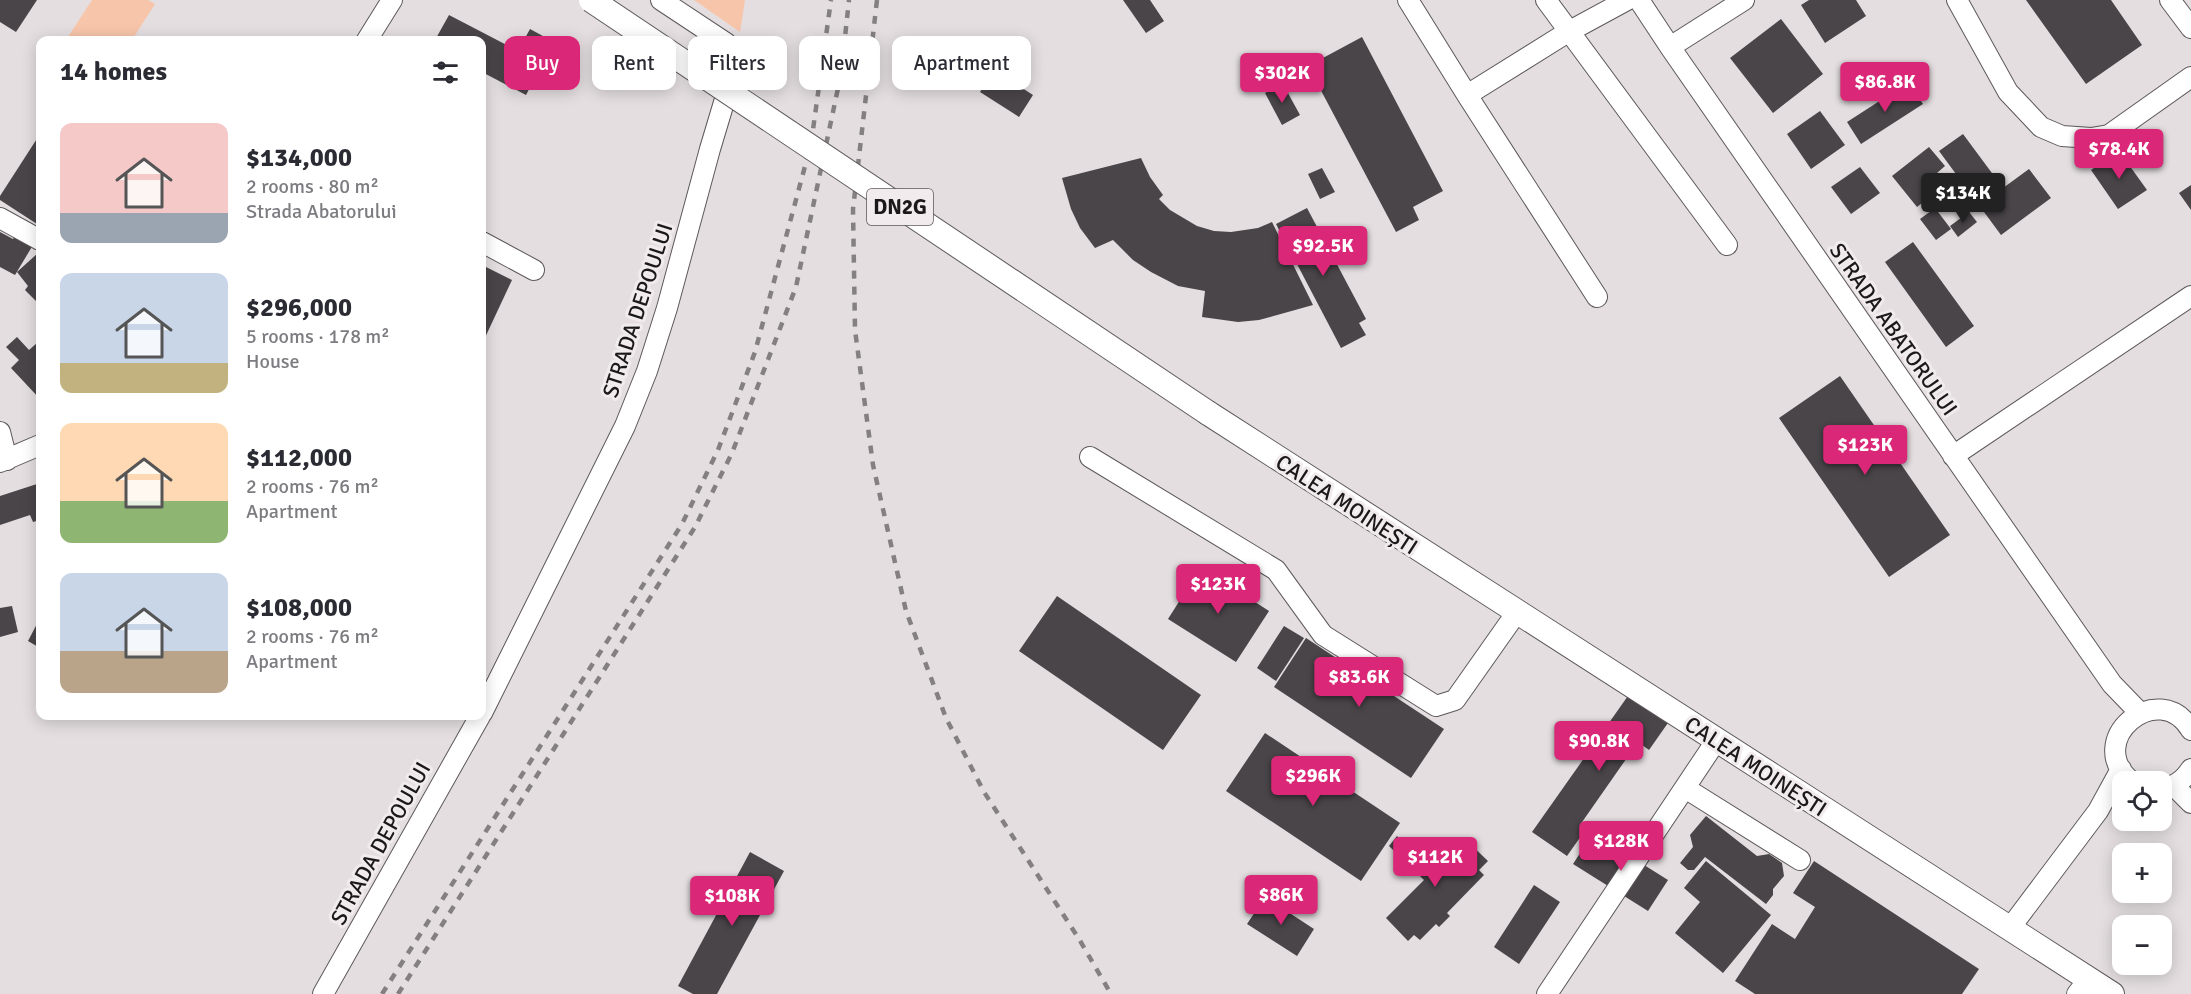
<!DOCTYPE html>
<html lang="en">
<head>
<meta charset="utf-8">
<style>
  :root { --surface:#fff; --page:#f2f2f3; --text:#2b2b33; --muted:#7c7c81; --accent:#db2777 }
  body { margin:0; font-family:Signika,sans-serif; background:var(--page); color:var(--text); height:100vh; display:flex; flex-direction:column; font-size:22px; white-space:nowrap }
  * { box-sizing:border-box; margin:0 }
  p { font-size:20px; color:var(--muted) }
  .icon { flex:none; width:33px; height:33px; fill:none; stroke:currentColor; stroke-width:2; stroke-linecap:round; stroke-linejoin:round }
  .map { position:relative; flex:1; overflow:hidden }
  .panel { position:absolute; left:36px; top:36px; width:450px; height:684px; display:flex; flex-direction:column; background:var(--surface); border-radius:12px; box-shadow:0 3px 15px #0003 }
  .panel>* { flex:none }
  .guide { position:absolute; left:504px; top:36px; width:570px; height:54px; display:flex; gap:12px }
  .controls { position:absolute; left:2112px; top:771px; display:grid; gap:12px }
  .controls a { display:grid; place-items:center; width:60px; height:60px; border-radius:12px; background:var(--surface); box-shadow:0 3px 15px #0003; font-size:30px }
  .price { position:absolute; translate:-50% -51px; padding:0 14px; border-radius:6px; background:var(--accent); color:#fff; font-size:20px; line-height:39px; filter:drop-shadow(0 2px 3px #0008) }
  .price::after { content:''; position:absolute; left:50%; top:36px; width:18px; height:14px; margin-left:-9px; background:inherit; clip-path:polygon(0 0,100% 0,50% 100%) }
  .price.on { background:#222; color:#fff }
  ul { padding:0; list-style:none }
  li { display:flex; align-items:center; gap:18px; height:150px; padding:0 24px }
  li span { display:grid; place-items:center; flex:none; width:168px; height:120px; border-radius:12px; color:#555 }
  li>.icon { margin-inline-start:auto }
  span .icon { width:72px; height:72px; fill:#fffc; stroke-width:1 }
  li b { font-size:26px }
  h2 { display:flex; justify-content:space-between; align-items:center; height:72px; padding:0 24px; font-size:26px }
  .chip { padding:0 21px; border-radius:12px; background:var(--surface); box-shadow:0 3px 15px #0003; font-size:21px; line-height:54px }
  .chip.on { background:var(--accent); color:#fff }
  .map>svg:first-child { display:block }
  .green { fill:#f7c5aa }
  .building { fill:#494549 }
  .lines { fill:none; stroke-linecap:round; stroke-linejoin:round }
  .minor-casing { stroke:#5d585a; stroke-width:22 }
  .major-casing { stroke:#5d585a; stroke-width:26 }
  .minor { stroke:#fff; stroke-width:20 }
  .major { stroke:#fff; stroke-width:24 }
  .rail { stroke:#847f81; stroke-width:4.5; stroke-dasharray:8 8; stroke-linecap:butt }
  .major-bridge-casing { stroke:#5d585a; stroke-width:26; stroke-linecap:butt }
  .major-bridge { stroke:#fff; stroke-width:24 }
  .labels { text-anchor:middle; stroke-width:6; stroke-linejoin:round; paint-order:stroke }
  .shield { fill:#f1ebed; stroke:#5b5759; stroke-width:1.5 }
  .shield-label { font-size:21px; font-weight:bold; fill:#1b1819 }
  .street-label { font-size:22px; fill:#1b1819; stroke:#f1ebed }
</style>
</head>
<body>
<div class="map">
<svg width="2191" height="994" viewBox="0 0 2191 994">
  <rect width="100%" height="100%" fill="#e4dee0"/>
  <!-- green -->
  <path class="green" d="M92,0H148L155,4L132,40H66Z
    M694,0H745L740,32Z"/>
  <!-- building -->
  <path class="building" d="M0,0H37L16,32L0,22Z
    M1123,0H1150L1164,21L1146,33Z
    M1809,0H1856L1866,16L1825,43L1801,5Z
    M2026,0H2111L2142,45L2086,84Z
    M449,15L518,51L530,29L554,42L526,95L482,72V40H435Z
    M1781,19L1823,74L1773,113L1730,58Z
    M1362,37L1443,191L1413,207L1419,220L1396,232L1308,66Z
    M994,70L1033,95L1019,117L980,92Z
    M1909,82L1923,104L1861,144L1847,122Z
    M1283,84L1300,115L1282,125L1265,93Z
    M1820,111L1845,145L1811,169L1787,134Z
    M40,134V226L0,200V196Z
    M1963,134L2003,188L2029,169L2051,198L2001,235L1939,151Z
    M1929,147L1945,166L1937,173L1946,184L1917,207L1892,176Z
    M2119,151L2147,190L2118,209L2091,170Z
    M1141,158L1150,177L1163,195L1159,199L1170,210L1197,226L1214,231L1231,232L1258,228L1272,222L1313,305L1259,320L1238,322L1202,317L1205,291L1178,286L1151,272L1133,260L1113,240L1095,248L1080,228L1071,209L1062,178Z
    M1860,167L1880,193L1851,214L1831,187Z
    M1322,168L1335,192L1320,199L1308,174Z
    M2191,185V210L2179,193Z
    M1307,208L1366,319L1359,323L1366,335L1341,348L1276,224Z
    M1935,208L1951,229L1936,240L1920,219Z
    M1969,212L1977,222L1958,237L1950,226Z
    M0,232L13,239L15,236L33,245L15,275L0,267Z
    M1913,242L1974,326L1946,347L1885,262Z
    M38,253L40,255V305L25,290L28,286L17,272Z
    M482,265L512,280L482,344Z
    M17,337L29,350L37,343L40,347V399L11,368L19,360L6,347Z
    M1840,376L1950,535L1889,577L1779,418Z
    M40,483V520L33,522L30,515L0,525V496Z
    M1201,567L1269,611L1236,662L1168,619Z
    M1057,596L1201,695L1163,750L1019,651Z
    M12,606L18,632L0,637V608Z
    M40,618V648L28,641Z
    M1284,626L1304,638L1276,681L1257,668Z
    M1306,638L1444,729L1411,778L1274,687Z
    M1630,693L1670,720L1649,750L1638,742L1580,825L1586,829L1567,856L1532,832Z
    M1265,733L1400,823L1361,881L1226,791Z
    M1706,816L1757,856L1769,854L1782,863L1784,876L1773,889V895L1766,904L1705,857L1694,870H1688L1680,863L1693,847L1690,835Z
    M1593,833L1668,880L1648,911L1573,864Z
    M1397,836L1434,870L1465,839L1488,861L1479,870L1484,875L1447,913L1450,916L1439,927L1436,924L1420,940L1414,935L1408,941L1386,918L1424,880L1389,846Z
    M750,852L784,871L717,994H693L678,986Z
    M1706,861L1771,915L1723,973L1675,933L1700,902L1684,888Z
    M1814,861L1979,969L1962,994H1755L1735,981L1772,924L1795,939L1815,907L1793,893Z
    M1534,885L1560,902L1519,964L1494,947Z
    M1265,897L1314,929L1297,956L1247,924Z"/>
  <g class="lines">
    <defs>
      <path id="minor" d="M1408,0L1467,95L1597,297
        M1546,0L1727,245
        M1639,0L1670,47L2112,684L2140,713
        M1957,0L2008,92L2041,127L2062,136L2091,138L2109,135L2191,77
        M2170,0L2191,28
        M367,40L392,0
        M1670,47L1744,0
        M1467,95L1568,32L1627,0
        M0,218L40,240
        M482,242L534,270
        M0,432L7,460
        M1953,456L2191,296
        M1090,457L1276,570L1323,635L1436,706L1455,700L1517,612
        M0,462L40,445
        M482,713L625,426L647,371L667,308L710,149L734,69L733,58L726,43L661,0
        M2132,782C2081,741 2159,676 2191,730
        M2174,786L2191,803
        M1685,788L1800,860
        M2162,789C2175,786 2183,781 2191,769
        M2010,928L2098,811L2121,769
        M323,994L480,716
        M1547,994L1716,741
        M2077,994L2089,979"/>
      <path id="major" d="M1208,413L2112,994"/>
    </defs>
    <!-- minor casing -->
    <use href="#minor" class="minor-casing"/>
    <!-- major casing -->
    <use href="#major" class="major-casing"/>
    <!-- minor -->
    <use href="#minor" class="minor"/>
    <!-- major -->
    <use href="#major" class="major"/>
    <!-- rail -->
    <path class="rail" d="M877,0L853,209L855,330L873,465L906,611L946,718L984,792L1079,939L1111,994
      M382,994L682,524L718,450L755,352L811,144L831,0
      M398,994L695,527L732,453L796,287L841,74L849,0"/>
    <defs>
      <path id="major-bridge" d="M591,0L1208,413"/>
    </defs>
    <!-- major-bridge casing -->
    <use href="#major-bridge" class="major-bridge-casing"/>
    <!-- major-bridge -->
    <use href="#major-bridge" class="major-bridge"/>
  </g>
  <g class="labels">
    <!-- shield labels -->
    <rect class="shield" x="867" y="189" width="66" height="36" rx="4.5"/>
    <g class="shield-label">
      <text x="900" y="214">DN2G</text>
    </g>
    <!-- street labels -->
    <g class="street-label">
      <text transform="translate(637 310) rotate(-72)" y="8">STRADA DEPOULUI</text>
      <text transform="translate(1894 329) rotate(55)" y="8">STRADA ABATORULUI</text>
      <text transform="translate(1347 504) rotate(33)" y="8">CALEA MOINEȘTI</text>
      <text transform="translate(1756 766) rotate(33)" y="8">CALEA MOINEȘTI</text>
      <text transform="translate(380 843) rotate(-61)" y="8">STRADA DEPOULUI</text>
    </g>
  </g>
</svg>
<div class="controls">
<a><svg class="icon" aria-label="locate" viewBox="0 0 24 24"><circle cx="12" cy="12" r="6"/><path d="M12 2v4M12 18v4M2 12h4M18 12h4"/></svg></a>
<a>+</a>
<a>−</a>
</div>
<b class="price" style="left:1282px;top:104px">$302K</b>
<b class="price" style="left:1885px;top:113px">$86.8K</b>
<b class="price" style="left:2119px;top:180px">$78.4K</b>
<b class="price on" style="left:1963px;top:224px">$134K</b>
<b class="price" style="left:1323px;top:277px">$92.5K</b>
<b class="price" style="left:1865px;top:476px">$123K</b>
<b class="price" style="left:1218px;top:615px">$123K</b>
<b class="price" style="left:1359px;top:708px">$83.6K</b>
<b class="price" style="left:1599px;top:772px">$90.8K</b>
<b class="price" style="left:1313px;top:807px">$296K</b>
<b class="price" style="left:1621px;top:872px">$128K</b>
<b class="price" style="left:1435px;top:888px">$112K</b>
<b class="price" style="left:1281px;top:926px">$86K</b>
<b class="price" style="left:732px;top:927px">$108K</b>
<div class="guide">
<a class="chip on">Buy</a>
<a class="chip">Rent</a>
<a class="chip">Filters</a>
<a class="chip">New</a>
<a class="chip">Apartment</a>
</div>
<section class="panel">
<h2>14 homes<svg class="icon" aria-label="filters" viewBox="0 0 24 24"><path d="M4 7h16M4 17h16"/><circle cx="9" cy="7" r="2"/><circle cx="15" cy="17" r="2"/></svg></h2>
<ul>
<li><span style="background:linear-gradient(#f6c9c9 75%,#9aa5b1 0)"><svg class="icon" aria-label="home" viewBox="0 0 24 24"><path d="M3 11l9-7 9 7M6 9v11h12V9"/></svg></span><div><b>$134,000</b><p>2 rooms · 80 m²</p><p>Strada Abatorului</p></div></li>
<li><span style="background:linear-gradient(#c9d6e8 75%,#c2b280 0)"><svg class="icon" aria-label="home" viewBox="0 0 24 24"><path d="M3 11l9-7 9 7M6 9v11h12V9"/></svg></span><div><b>$296,000</b><p>5 rooms · 178 m²</p><p>House</p></div></li>
<li><span style="background:linear-gradient(#ffd9b3 65%,#8fb573 0)"><svg class="icon" aria-label="home" viewBox="0 0 24 24"><path d="M3 11l9-7 9 7M6 9v11h12V9"/></svg></span><div><b>$112,000</b><p>2 rooms · 76 m²</p><p>Apartment</p></div></li>
<li><span style="background:linear-gradient(#c9d6e8 65%,#b9a48a 0)"><svg class="icon" aria-label="home" viewBox="0 0 24 24"><path d="M3 11l9-7 9 7M6 9v11h12V9"/></svg></span><div><b>$108,000</b><p>2 rooms · 76 m²</p><p>Apartment</p></div></li>
</ul>
</section>
</div>
</body>
</html>
